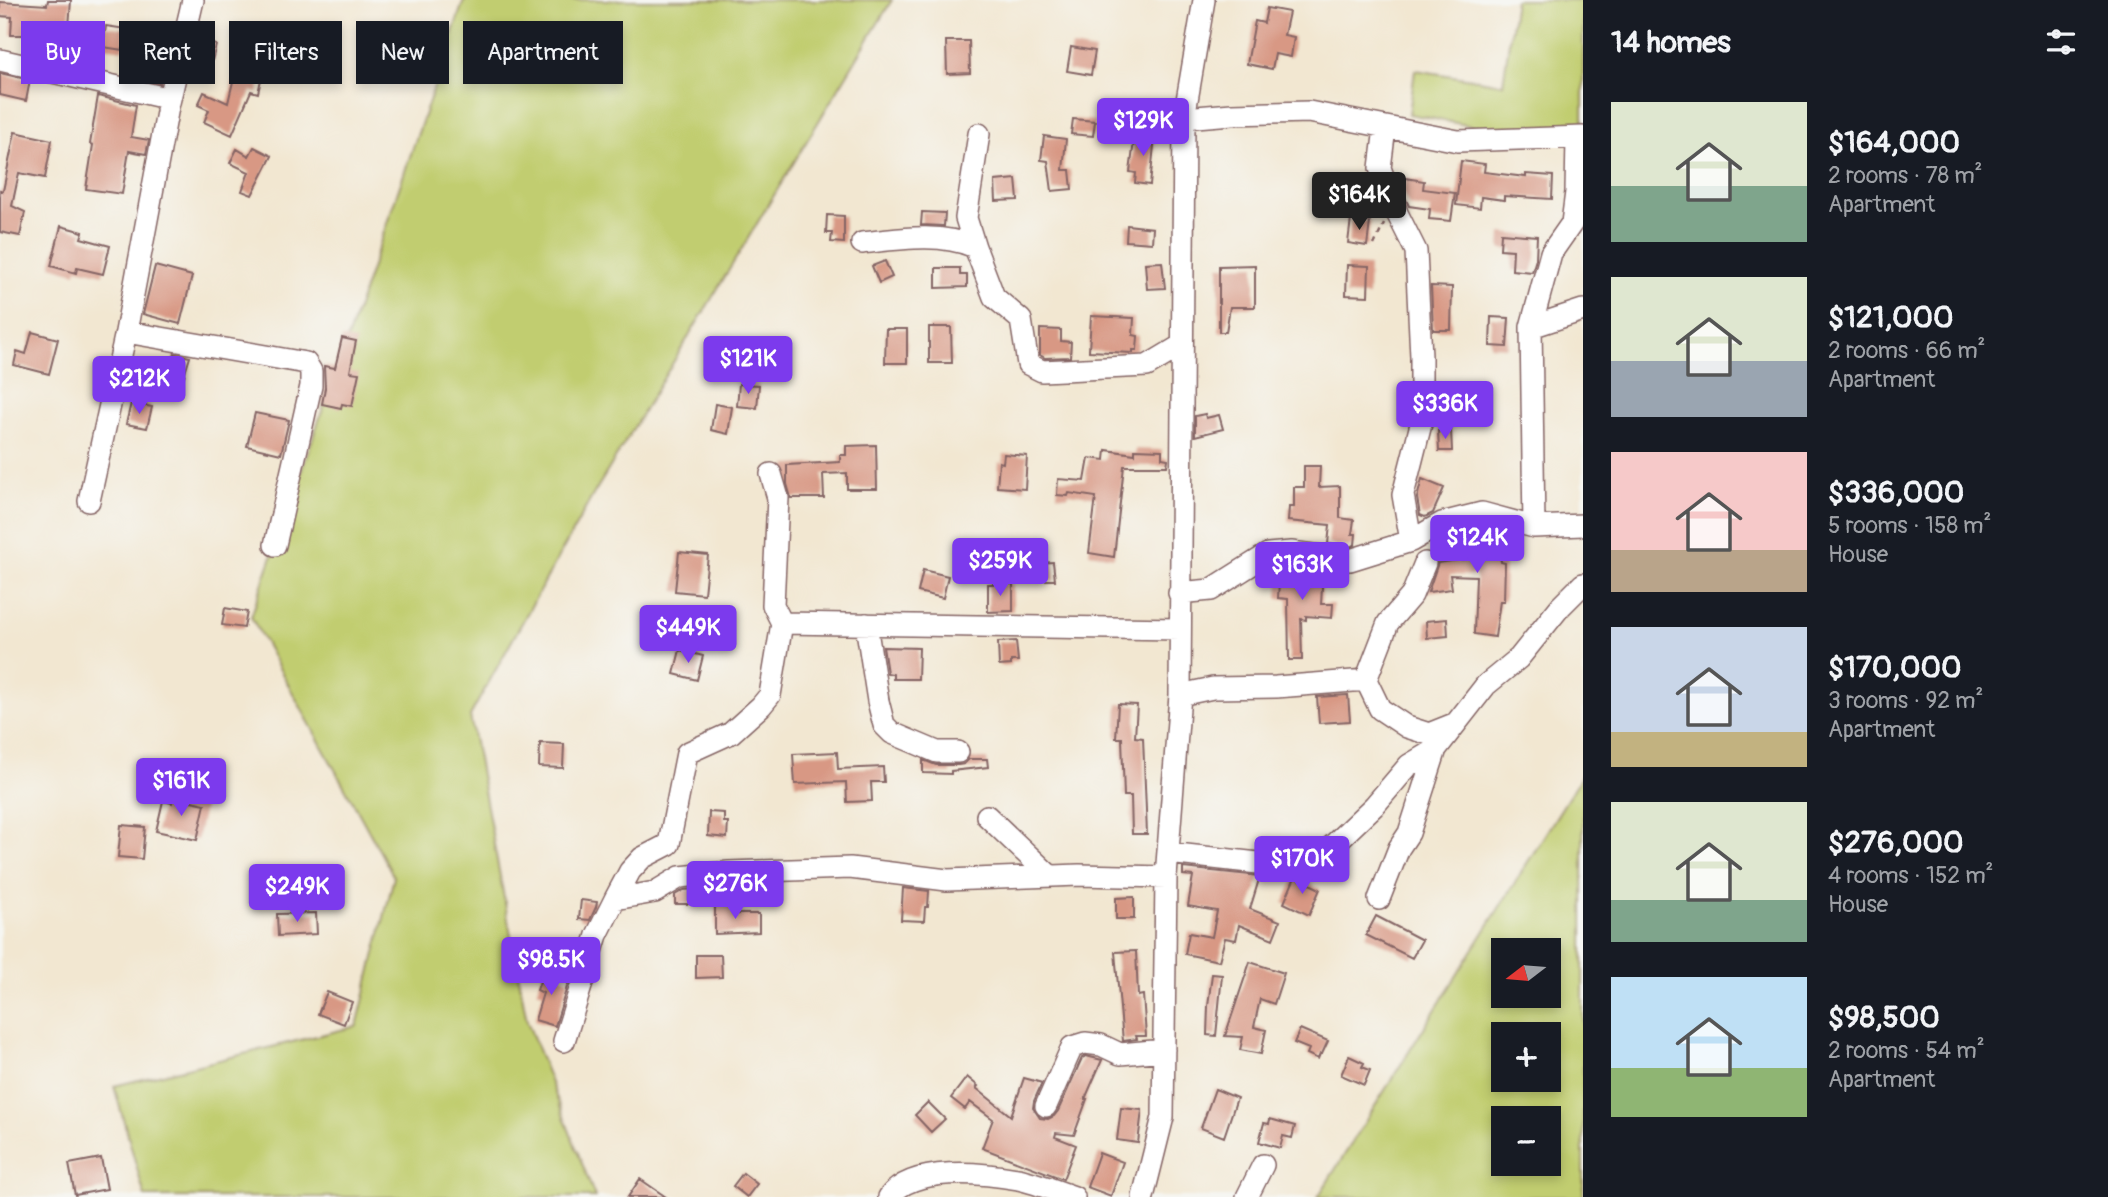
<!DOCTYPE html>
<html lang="en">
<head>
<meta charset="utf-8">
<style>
  :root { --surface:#171b24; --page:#20242c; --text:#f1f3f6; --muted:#9ea1a6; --accent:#7c3aed }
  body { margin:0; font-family:Pangolin,sans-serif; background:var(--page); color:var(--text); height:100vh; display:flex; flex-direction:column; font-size:26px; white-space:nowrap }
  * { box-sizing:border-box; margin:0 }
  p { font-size:23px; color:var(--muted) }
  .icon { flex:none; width:38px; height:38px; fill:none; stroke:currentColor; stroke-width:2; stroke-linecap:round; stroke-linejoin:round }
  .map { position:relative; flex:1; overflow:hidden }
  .panel { display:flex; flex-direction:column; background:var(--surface); width:525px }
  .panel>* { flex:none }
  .guide { position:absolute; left:21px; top:21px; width:665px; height:63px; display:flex; gap:14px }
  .needle { width:46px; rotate:254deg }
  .controls { position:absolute; left:1491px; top:938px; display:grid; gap:14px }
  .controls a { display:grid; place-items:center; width:70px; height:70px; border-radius:0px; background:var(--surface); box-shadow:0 4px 10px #0003; font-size:35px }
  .price { position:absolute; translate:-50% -60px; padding:0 16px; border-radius:7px; background:var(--accent); color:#fff; font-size:23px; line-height:46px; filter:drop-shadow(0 2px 4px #0008) }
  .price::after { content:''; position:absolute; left:50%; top:42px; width:21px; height:16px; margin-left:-10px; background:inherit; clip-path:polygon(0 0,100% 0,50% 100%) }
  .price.active { background:#222; color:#fff }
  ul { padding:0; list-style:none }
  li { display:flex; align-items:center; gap:21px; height:175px; padding:0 28px }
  li span { display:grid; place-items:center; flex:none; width:196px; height:140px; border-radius:0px; color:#555 }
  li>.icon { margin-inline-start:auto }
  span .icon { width:84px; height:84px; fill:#fffc; stroke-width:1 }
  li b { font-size:30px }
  h2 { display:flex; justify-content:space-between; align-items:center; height:84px; padding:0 28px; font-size:30px }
  .pill { padding:0 24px; border-radius:0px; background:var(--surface); box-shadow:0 4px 10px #0003; font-size:24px; line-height:63px }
  .pill.active { background:var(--accent); color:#fff }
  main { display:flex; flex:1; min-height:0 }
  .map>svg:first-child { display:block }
  .green { fill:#c1cd6f; stroke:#86764d; stroke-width:2; fill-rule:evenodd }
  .building { fill:#d89884 }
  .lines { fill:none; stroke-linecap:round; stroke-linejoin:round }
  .minor-casing { stroke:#856565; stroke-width:24 }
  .path { stroke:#856565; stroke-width:2.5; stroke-dasharray:5 5; stroke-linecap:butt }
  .minor { stroke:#fff; stroke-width:21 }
</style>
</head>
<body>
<main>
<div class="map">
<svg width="1583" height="1197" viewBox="0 0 1583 1197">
  <rect width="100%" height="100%" fill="#f6f6f2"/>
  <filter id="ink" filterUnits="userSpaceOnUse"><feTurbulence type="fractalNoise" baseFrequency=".0143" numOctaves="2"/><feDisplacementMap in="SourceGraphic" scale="14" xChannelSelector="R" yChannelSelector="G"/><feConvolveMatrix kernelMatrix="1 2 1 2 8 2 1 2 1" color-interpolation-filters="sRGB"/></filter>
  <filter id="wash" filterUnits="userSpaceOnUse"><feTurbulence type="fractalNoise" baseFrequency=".00686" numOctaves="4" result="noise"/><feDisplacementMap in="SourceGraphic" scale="28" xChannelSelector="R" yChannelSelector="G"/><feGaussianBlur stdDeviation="1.57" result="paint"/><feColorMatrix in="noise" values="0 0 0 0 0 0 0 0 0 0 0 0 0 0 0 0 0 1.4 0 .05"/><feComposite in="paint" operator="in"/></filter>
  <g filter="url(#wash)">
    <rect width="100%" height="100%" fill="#f2e7d1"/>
    <!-- green -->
    <path class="green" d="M464,0H892L593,495L470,716L527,1021L595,1197H145L114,1086L357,1026L394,877L251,617Z
      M1515,0H1583V126L1508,133L1409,114L1415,70L1503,84Z
      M1583,774V1197H1318ZM1549,950V996H1503V950ZM1549,1034V1080H1503V1034ZM1549,1118V1164H1503V1118Z"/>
    <g id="blocks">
      <!-- building -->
      <path class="building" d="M48,0H71L69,27L56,26L55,35H11L12,17L0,16V2L47,5Z
        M1267,8L1289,12L1284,35L1294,37L1291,57L1275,54L1272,69L1247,64L1255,21L1264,23Z
        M106,26L126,29L123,50L103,47Z
        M197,40L216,45L212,61L193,56Z
        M946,41H969L970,73L947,74Z
        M145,45L168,49L160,83L139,78Z
        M1071,47L1095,51L1091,75L1067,71Z
        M240,51L266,57L258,93L251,91L232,135L204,122L209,110L198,105L204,92L228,103Z
        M0,73L30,80L26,101L0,95Z
        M98,96L136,105L131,137L149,140L146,154L129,151L122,194L86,189L93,145L90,144Z
        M1073,119L1095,121L1093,136L1071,134Z
        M15,132L52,140L45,178L19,173L12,206L25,212L20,236L0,232V190L3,191Z
        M1135,133L1155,135L1150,185L1135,183L1136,173L1130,172Z
        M1044,136L1066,139L1063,170H1070L1072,189L1052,191L1048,161L1041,160Z
        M254,147L272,156L252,195L242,191L249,172L230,163L237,149L249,156Z
        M1461,161L1485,164L1484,172L1526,177V174L1553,176L1552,199L1504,196V200L1481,197L1480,208L1456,205Z
        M1405,178L1424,181L1423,189L1455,193L1451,221L1429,219L1430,209L1409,206L1403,193Z
        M1016,179L1018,200L996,201L995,181Z
        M922,212L945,213L944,226L921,225Z
        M827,215L844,216V243L831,242L832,233H826Z
        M1351,219L1370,222L1367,246L1348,243Z
        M1127,225L1153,228L1152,243L1126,241Z
        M61,226L83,232L81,238L110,246L103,274L77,268L76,273L51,266Z
        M1501,233L1537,236L1536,259L1532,272L1512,270L1513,250L1500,249Z
        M885,261L892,277L879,283L872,266Z
        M1162,262L1165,288L1147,289L1145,263Z
        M1255,265V307H1230L1226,332H1219V266Z
        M1347,265L1369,266L1368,296L1346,295Z
        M155,266L192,276L180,324L143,314Z
        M936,268H960V275H967V287L936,288Z
        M1431,286L1452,287L1451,330H1433Z
        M1091,316L1134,318L1133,335L1138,336L1137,350H1133V353L1089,351Z
        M1491,317L1509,318L1507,347L1490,346Z
        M929,327H951L952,363H929Z
        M886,329H907V363H885Z
        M1040,329L1061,330V341L1071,342L1070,357L1045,358L1040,355Z
        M32,332L58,339L49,374L14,365L17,351L26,354Z
        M342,338L356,341L350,372L359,373L352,406L342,404L341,408L322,404L325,388L324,366L335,368Z
        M175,354L190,357L184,376L169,371Z
        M739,384L759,385L757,408L737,406Z
        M131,403L152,407L147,428L126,424Z
        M715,404L732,407L728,434L711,430Z
        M255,413L289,420L281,454L247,446Z
        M1205,414L1206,418L1219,415L1223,429L1195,436V416Z
        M1451,430L1452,451H1439L1438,431Z
        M876,445L877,489H847V473L823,474L824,498H791L787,484V465L840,462V455H846V446Z
        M1135,449L1162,450V458L1168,459L1167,466H1124L1114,557L1089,553L1096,497L1069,493L1068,496L1057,495L1058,479L1085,481L1089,458L1105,460L1106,450L1135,454Z
        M1004,454L1027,456L1025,489L997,487L999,462L1003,463Z
        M1304,466H1320L1319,487L1340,486V518L1354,520L1352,534H1356L1355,545L1349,547L1328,544L1330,525L1288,521L1289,507H1294V487H1304Z
        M1422,479L1444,488L1433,513L1425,517L1420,515L1417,498Z
        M1492,529L1497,531L1501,562L1505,563L1504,601H1500L1495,637L1474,634L1476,576L1450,575L1452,589L1428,592L1438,563L1472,558L1441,539L1463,531Z
        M679,552L708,555L704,594L675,591Z
        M1053,562L1055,580H1041L1039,563Z
        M1280,566L1323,570L1321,604H1333L1332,618L1306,616V620L1301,619L1302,660H1289L1288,599L1278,598Z
        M923,570L948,576L943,598L918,592Z
        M988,584H1013V611L988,612Z
        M225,608L247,612L244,628L222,625Z
        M1447,619L1448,636L1427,638L1426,621Z
        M1016,641L1018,661H1011V665L999,666L998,642Z
        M883,647L919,648L918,679H893V674L887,673Z
        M680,650L703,656L697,680L674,674Z
        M1348,695L1350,721L1319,723L1317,697Z
        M1118,704L1137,705L1135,737L1143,738L1147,834H1132L1131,796H1124L1122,738H1116Z
        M540,743L564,744L563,768L539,767Z
        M837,752L838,769L883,767L884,782H871L872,801L847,802L846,782L795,784L793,754Z
        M969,759H987L988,767L951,771V774L923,773V760L936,765H958L964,764Z
        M173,797L205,804L197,840L156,831L163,801L172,803Z
        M709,812L724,813V822H728L727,838L708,836Z
        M121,825L145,827L142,859L118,857Z
        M1183,868L1260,876L1250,909L1280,921L1273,939L1239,925L1236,940L1225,938L1219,961L1185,954L1189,933L1212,937L1217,911L1188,906L1193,876L1183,875Z
        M1295,877L1320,889L1309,915L1284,903Z
        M706,888V904H675V895L684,890Z
        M903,888L929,891L928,907H925L924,921L901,920Z
        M1134,897V919H1116V898Z
        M581,900L597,902L596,907L590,920L579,919Z
        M715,905H733V914H759V932L715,934Z
        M316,913L317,934L278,936L277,914Z
        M1376,916L1422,940L1412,958L1366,935Z
        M1136,951L1138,996L1143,995L1146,1036H1136L1137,1039L1123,1041L1115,952Z
        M696,955H721L722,977L696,978Z
        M1250,962L1284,973L1274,1004L1260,999L1254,1027L1266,1030L1261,1054L1240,1050L1243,1037L1225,1036Z
        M544,970L569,980L555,1026L535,1020L543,993L537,990Z
        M1212,974L1222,975L1216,1036L1207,1035L1208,1006Z
        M327,992L352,1002L344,1024L318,1014Z
        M1300,1029L1328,1041L1322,1054H1320L1318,1059L1307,1054L1309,1049L1294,1043Z
        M1086,1056L1102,1060L1085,1099H1087L1074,1135L1056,1133L1055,1137L1076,1145L1063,1179L982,1148L993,1119L970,1102L965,1109L951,1098L967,1077L978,1086L976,1088L1011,1116L1024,1078L1042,1083L1034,1101L1033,1108L1040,1118L1048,1119L1054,1116L1058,1111L1082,1058Z
        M1349,1056L1364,1063L1362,1067L1370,1070L1364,1085L1341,1075Z
        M1215,1089L1237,1098L1224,1137L1201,1128Z
        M928,1102L945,1119L931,1132L915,1115Z
        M1121,1108L1142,1110L1138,1143L1117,1140Z
        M1270,1119L1295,1126L1292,1138L1283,1136L1280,1148L1259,1142L1264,1123L1269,1124Z
        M1099,1153L1123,1162L1111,1196L1087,1187Z
        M101,1158L107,1189L75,1195L69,1164Z
        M743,1173L757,1184L747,1197L733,1186Z
        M640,1179L666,1197H628Z"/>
    </g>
  </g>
  <g filter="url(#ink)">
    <use href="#blocks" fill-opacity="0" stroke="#856565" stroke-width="2"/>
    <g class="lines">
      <defs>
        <path id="minor" d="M0,60L162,97L168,107L126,332L306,363L311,371V386L275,545
          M168,107L193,0
          M1184,118L1232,114L1309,112L1458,141L1583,137
          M1385,128L1380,168L1397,213L1416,251L1421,357V424L1403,495L1411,541
          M862,243C899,239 940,232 975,247L994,297L1021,320L1028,364L1042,371L1147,366L1182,345
          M975,247L966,218L979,134
          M1531,327L1583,310
          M89,501L126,332
          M1534,527L1531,327L1551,253L1572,223L1576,192L1577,138
          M1179,593L1211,590L1268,554L1291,552L1350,560L1411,541L1442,523L1482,513L1534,527L1583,525
          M782,623L1180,629
          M866,624L878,701L884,725L892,733L937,752H958
          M1366,680L1380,709L1407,727L1429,734L1454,724
          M1180,695L1213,688L1276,687L1366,680L1388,623L1412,595L1425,563
          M987,816L1050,876
          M1168,853L1276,865L1309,863L1331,847L1374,806L1409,765L1436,749L1486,685L1519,658L1560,607L1583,584
          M615,899L655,892L680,877L729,872L850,868L947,880L1079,875L1166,877
          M1379,899L1399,848L1409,833L1436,749
          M564,1041L597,935L615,899L630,871L642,858L669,844L687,753L731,733L761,706L770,695L782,623L773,605L778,498L771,474
          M1046,1106L1072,1047L1085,1043L1101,1045L1120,1054L1164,1050
          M889,1197C913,1165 983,1173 1018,1179C1037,1183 1056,1191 1074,1197
          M1143,1197L1163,1117L1166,877L1180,695L1184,118L1204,0
          M1247,1197L1263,1165"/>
      </defs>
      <!-- minor casing -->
      <use href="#minor" class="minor-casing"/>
      <!-- path -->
      <path class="path" d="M1353,209L1369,186
        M1374,245L1384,224"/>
      <!-- minor -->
      <use href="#minor" class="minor"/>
    </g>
  </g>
</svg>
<div class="controls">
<a><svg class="needle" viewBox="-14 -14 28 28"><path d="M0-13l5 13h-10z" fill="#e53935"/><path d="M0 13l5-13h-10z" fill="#9ea1a6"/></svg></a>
<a>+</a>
<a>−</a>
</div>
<b class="price" style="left:1143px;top:158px">$129K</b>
<b class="price active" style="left:1359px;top:232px">$164K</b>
<b class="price" style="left:748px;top:396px">$121K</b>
<b class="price" style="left:139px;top:416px">$212K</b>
<b class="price" style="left:1445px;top:441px">$336K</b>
<b class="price" style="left:1477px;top:575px">$124K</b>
<b class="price" style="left:1000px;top:598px">$259K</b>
<b class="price" style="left:1302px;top:602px">$163K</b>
<b class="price" style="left:688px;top:665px">$449K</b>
<b class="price" style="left:181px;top:818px">$161K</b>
<b class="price" style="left:1302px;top:896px">$170K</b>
<b class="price" style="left:735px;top:921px">$276K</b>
<b class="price" style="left:297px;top:924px">$249K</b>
<b class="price" style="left:551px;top:997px">$98.5K</b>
<div class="guide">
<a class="pill active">Buy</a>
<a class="pill">Rent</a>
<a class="pill">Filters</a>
<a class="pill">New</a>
<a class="pill">Apartment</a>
</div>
</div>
<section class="panel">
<h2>14 homes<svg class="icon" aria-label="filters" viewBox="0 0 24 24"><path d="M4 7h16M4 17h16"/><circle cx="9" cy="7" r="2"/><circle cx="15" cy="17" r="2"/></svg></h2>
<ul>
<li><span style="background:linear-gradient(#dfe7d0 60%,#7fa58c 0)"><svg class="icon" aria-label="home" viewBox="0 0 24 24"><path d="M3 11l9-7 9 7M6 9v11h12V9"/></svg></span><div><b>$164,000</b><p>2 rooms · 78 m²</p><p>Apartment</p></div></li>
<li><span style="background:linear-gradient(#dfe7d0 60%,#9aa5b1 0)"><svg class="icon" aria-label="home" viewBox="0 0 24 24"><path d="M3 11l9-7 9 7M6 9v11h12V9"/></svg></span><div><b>$121,000</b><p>2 rooms · 66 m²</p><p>Apartment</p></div></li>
<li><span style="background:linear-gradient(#f6c9c9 70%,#b9a48a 0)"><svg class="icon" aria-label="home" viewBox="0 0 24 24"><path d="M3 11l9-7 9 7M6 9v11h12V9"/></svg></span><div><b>$336,000</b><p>5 rooms · 158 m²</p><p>House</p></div></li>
<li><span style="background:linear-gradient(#c9d6e8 75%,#c2b280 0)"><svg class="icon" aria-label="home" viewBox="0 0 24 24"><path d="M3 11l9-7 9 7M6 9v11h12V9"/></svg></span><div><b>$170,000</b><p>3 rooms · 92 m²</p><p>Apartment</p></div></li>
<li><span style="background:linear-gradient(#dfe7d0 70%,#7fa58c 0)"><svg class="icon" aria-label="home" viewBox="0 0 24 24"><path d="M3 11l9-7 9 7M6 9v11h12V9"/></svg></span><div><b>$276,000</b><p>4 rooms · 152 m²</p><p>House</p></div></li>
<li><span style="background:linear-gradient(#bfe0f5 65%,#8fb573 0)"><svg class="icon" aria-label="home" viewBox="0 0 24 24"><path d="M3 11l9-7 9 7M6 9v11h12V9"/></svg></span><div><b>$98,500</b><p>2 rooms · 54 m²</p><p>Apartment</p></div></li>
</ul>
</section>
</main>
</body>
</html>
